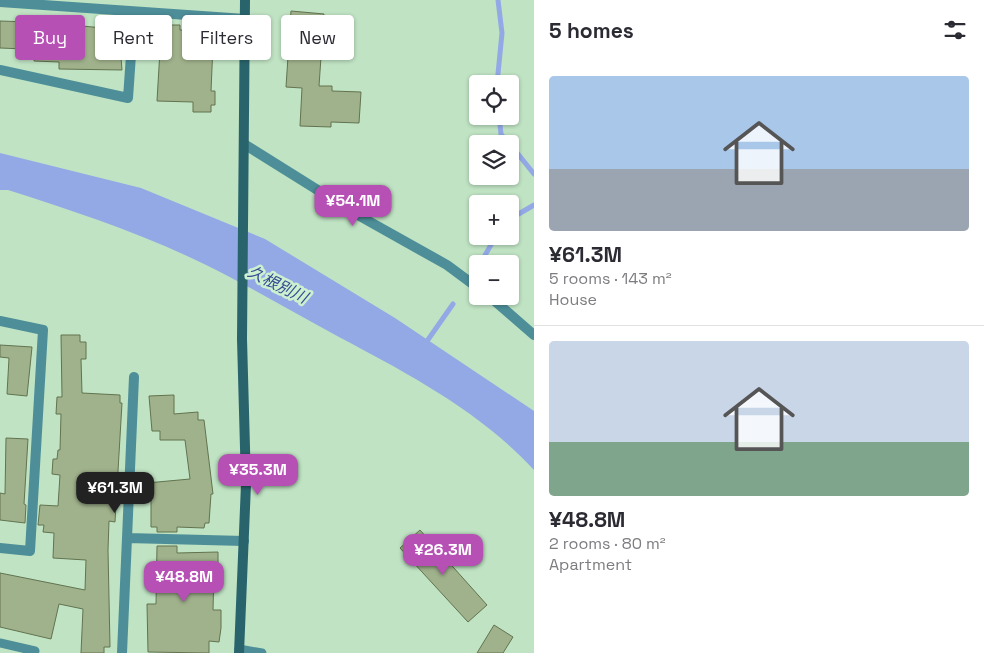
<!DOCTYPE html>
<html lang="en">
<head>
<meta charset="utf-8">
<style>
  :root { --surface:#fff; --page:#f7f7f7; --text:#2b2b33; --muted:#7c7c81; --line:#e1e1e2; --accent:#b650b4 }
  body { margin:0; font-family:"Space Grotesk","Noto Sans JP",sans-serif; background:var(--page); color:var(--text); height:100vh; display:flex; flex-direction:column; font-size:19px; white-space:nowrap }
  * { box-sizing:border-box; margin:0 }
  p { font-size:16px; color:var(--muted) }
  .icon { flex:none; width:28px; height:28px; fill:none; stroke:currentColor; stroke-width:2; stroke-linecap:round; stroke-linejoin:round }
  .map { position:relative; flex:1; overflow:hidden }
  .side { display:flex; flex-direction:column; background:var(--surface); width:450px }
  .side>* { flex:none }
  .hud { position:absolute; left:15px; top:15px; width:444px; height:45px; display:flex; gap:10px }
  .controls { position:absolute; left:469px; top:75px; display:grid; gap:10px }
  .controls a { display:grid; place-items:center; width:50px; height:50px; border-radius:5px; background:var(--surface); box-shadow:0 1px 4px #0004; font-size:25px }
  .price { position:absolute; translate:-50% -42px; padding:0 11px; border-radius:10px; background:var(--accent); color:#fff; font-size:16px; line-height:32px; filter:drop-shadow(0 1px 2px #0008) }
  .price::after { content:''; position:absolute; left:50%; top:30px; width:15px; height:11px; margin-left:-8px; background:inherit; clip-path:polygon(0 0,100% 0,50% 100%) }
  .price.selected { background:#222; color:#fff }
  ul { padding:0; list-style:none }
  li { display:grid; align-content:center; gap:10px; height:265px; padding:0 15px }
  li+li { border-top:1px solid var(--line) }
  li span { display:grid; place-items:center; height:155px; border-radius:5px; color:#555 }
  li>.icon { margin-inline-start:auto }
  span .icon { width:90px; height:90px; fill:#fffc; stroke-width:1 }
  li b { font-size:21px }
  h2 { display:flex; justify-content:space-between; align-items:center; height:60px; padding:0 15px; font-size:21px }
  .pill { padding:0 18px; border-radius:5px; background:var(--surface); box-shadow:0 1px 4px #0004; font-size:18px; line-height:45px }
  .pill.selected { background:var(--accent); color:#fff }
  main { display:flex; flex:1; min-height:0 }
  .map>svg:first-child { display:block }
  .water { fill:#93a9e6 }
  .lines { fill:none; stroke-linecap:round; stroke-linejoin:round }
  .stream { stroke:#93a9e6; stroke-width:5 }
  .building { fill:#a0b28c; stroke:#62734f }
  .lane { stroke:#4d8e98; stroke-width:9 }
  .street { stroke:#4d8e98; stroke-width:10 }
  .secondary { stroke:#29646d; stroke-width:10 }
  .labels { text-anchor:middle; stroke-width:5; stroke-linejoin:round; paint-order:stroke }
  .water-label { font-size:16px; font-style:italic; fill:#354b93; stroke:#ccf0d0 }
</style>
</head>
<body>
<main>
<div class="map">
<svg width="534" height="653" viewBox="0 0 534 653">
  <rect width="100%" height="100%" fill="#bfe3c3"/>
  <!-- water -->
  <path class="water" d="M0,153L141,188L265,239L395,318L534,411V470C481,412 407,373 339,337C293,312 249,286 202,263C140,233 74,211 8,190H0Z"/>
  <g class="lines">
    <!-- stream -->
    <path class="stream" d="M497,84L502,33L498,0
      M499,116L501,134L509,144
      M510,144L534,174
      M510,219L534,205
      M480,264L496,236
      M425,344L453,304"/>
  </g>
  <!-- building -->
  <path class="building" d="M291,11L324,14L319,86H332V91L361,92L359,123L331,122V127L300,126L302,88L286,87Z
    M29,20H50V23L114,29V32H119L122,70L59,69V62L34,61V58H25V49L0,48V21L29,22Z
    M165,25H180V30L218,31V45H213L211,91H215V105H211V112H193V102L157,101L161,33H165Z
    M61,335H80V342H86V359H81L82,393L120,395V403H122L115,522L109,521L108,550L110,647H104V653H81L83,609L59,604L51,639L0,627V573L85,590L86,560L53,558L54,533L43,532L44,525H38L40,505L58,506L60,475L52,474L53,459H57L58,450H60L61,414H56L57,397H62Z
    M0,345L32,347L27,396L7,394L9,358L0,357Z
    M174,395V414L198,412V420H204L213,494H211L209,523H205L204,528L177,527V532H157V527H151V495H136V484L190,479L185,440H160V431H152L149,396Z
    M6,438L28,439L24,504L26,505L25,523L0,520V493L5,494Z
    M420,530L487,605L468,622L400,548Z
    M157,546H177V553L218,552V570H214L213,610H221V628L219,642L209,641V653L148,652L147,604H156Z
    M494,625L513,637L503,653H477Z"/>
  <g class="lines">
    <!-- lane -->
    <path class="lane" d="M0,643L35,651
      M239,649L262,653"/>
    <!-- street -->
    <path class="street" d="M0,2L245,19
      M0,70L128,98L134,12
      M244,144L356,214L447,265L478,288
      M489,296L534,335
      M0,321L43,330L30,551L0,548
      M127,538L244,541
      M122,653L134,377"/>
    <!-- secondary -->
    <path class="secondary" d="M239,653L246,484L242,339L245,0"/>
  </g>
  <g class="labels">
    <!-- water labels -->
    <g class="water-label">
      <text transform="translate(278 284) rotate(26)" y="6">久根別川</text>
    </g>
  </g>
</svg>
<div class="controls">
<a><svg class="icon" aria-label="locate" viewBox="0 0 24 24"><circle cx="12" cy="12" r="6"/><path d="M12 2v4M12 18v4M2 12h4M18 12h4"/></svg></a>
<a><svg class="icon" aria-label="layers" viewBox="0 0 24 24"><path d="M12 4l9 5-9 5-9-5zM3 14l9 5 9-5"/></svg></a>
<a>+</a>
<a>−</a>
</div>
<b class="price" style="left:353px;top:227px">¥54.1M</b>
<b class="price" style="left:258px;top:496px">¥35.3M</b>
<b class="price selected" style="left:115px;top:514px">¥61.3M</b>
<b class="price" style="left:443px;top:576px">¥26.3M</b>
<b class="price" style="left:184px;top:603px">¥48.8M</b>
<div class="hud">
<a class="pill selected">Buy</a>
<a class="pill">Rent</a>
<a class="pill">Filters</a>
<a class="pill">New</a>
</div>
</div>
<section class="side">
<h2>5 homes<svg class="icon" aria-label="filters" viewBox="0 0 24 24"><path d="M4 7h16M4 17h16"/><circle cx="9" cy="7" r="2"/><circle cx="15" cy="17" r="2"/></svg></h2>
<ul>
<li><span style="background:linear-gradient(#a9c7e8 60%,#9aa5b1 0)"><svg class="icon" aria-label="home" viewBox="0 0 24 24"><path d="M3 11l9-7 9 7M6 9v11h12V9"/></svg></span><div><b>¥61.3M</b><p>5 rooms · 143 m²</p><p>House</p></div></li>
<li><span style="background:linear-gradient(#c9d6e8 65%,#7fa58c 0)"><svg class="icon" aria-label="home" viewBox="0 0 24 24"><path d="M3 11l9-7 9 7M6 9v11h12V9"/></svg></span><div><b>¥48.8M</b><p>2 rooms · 80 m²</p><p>Apartment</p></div></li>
</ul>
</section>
</main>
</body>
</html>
